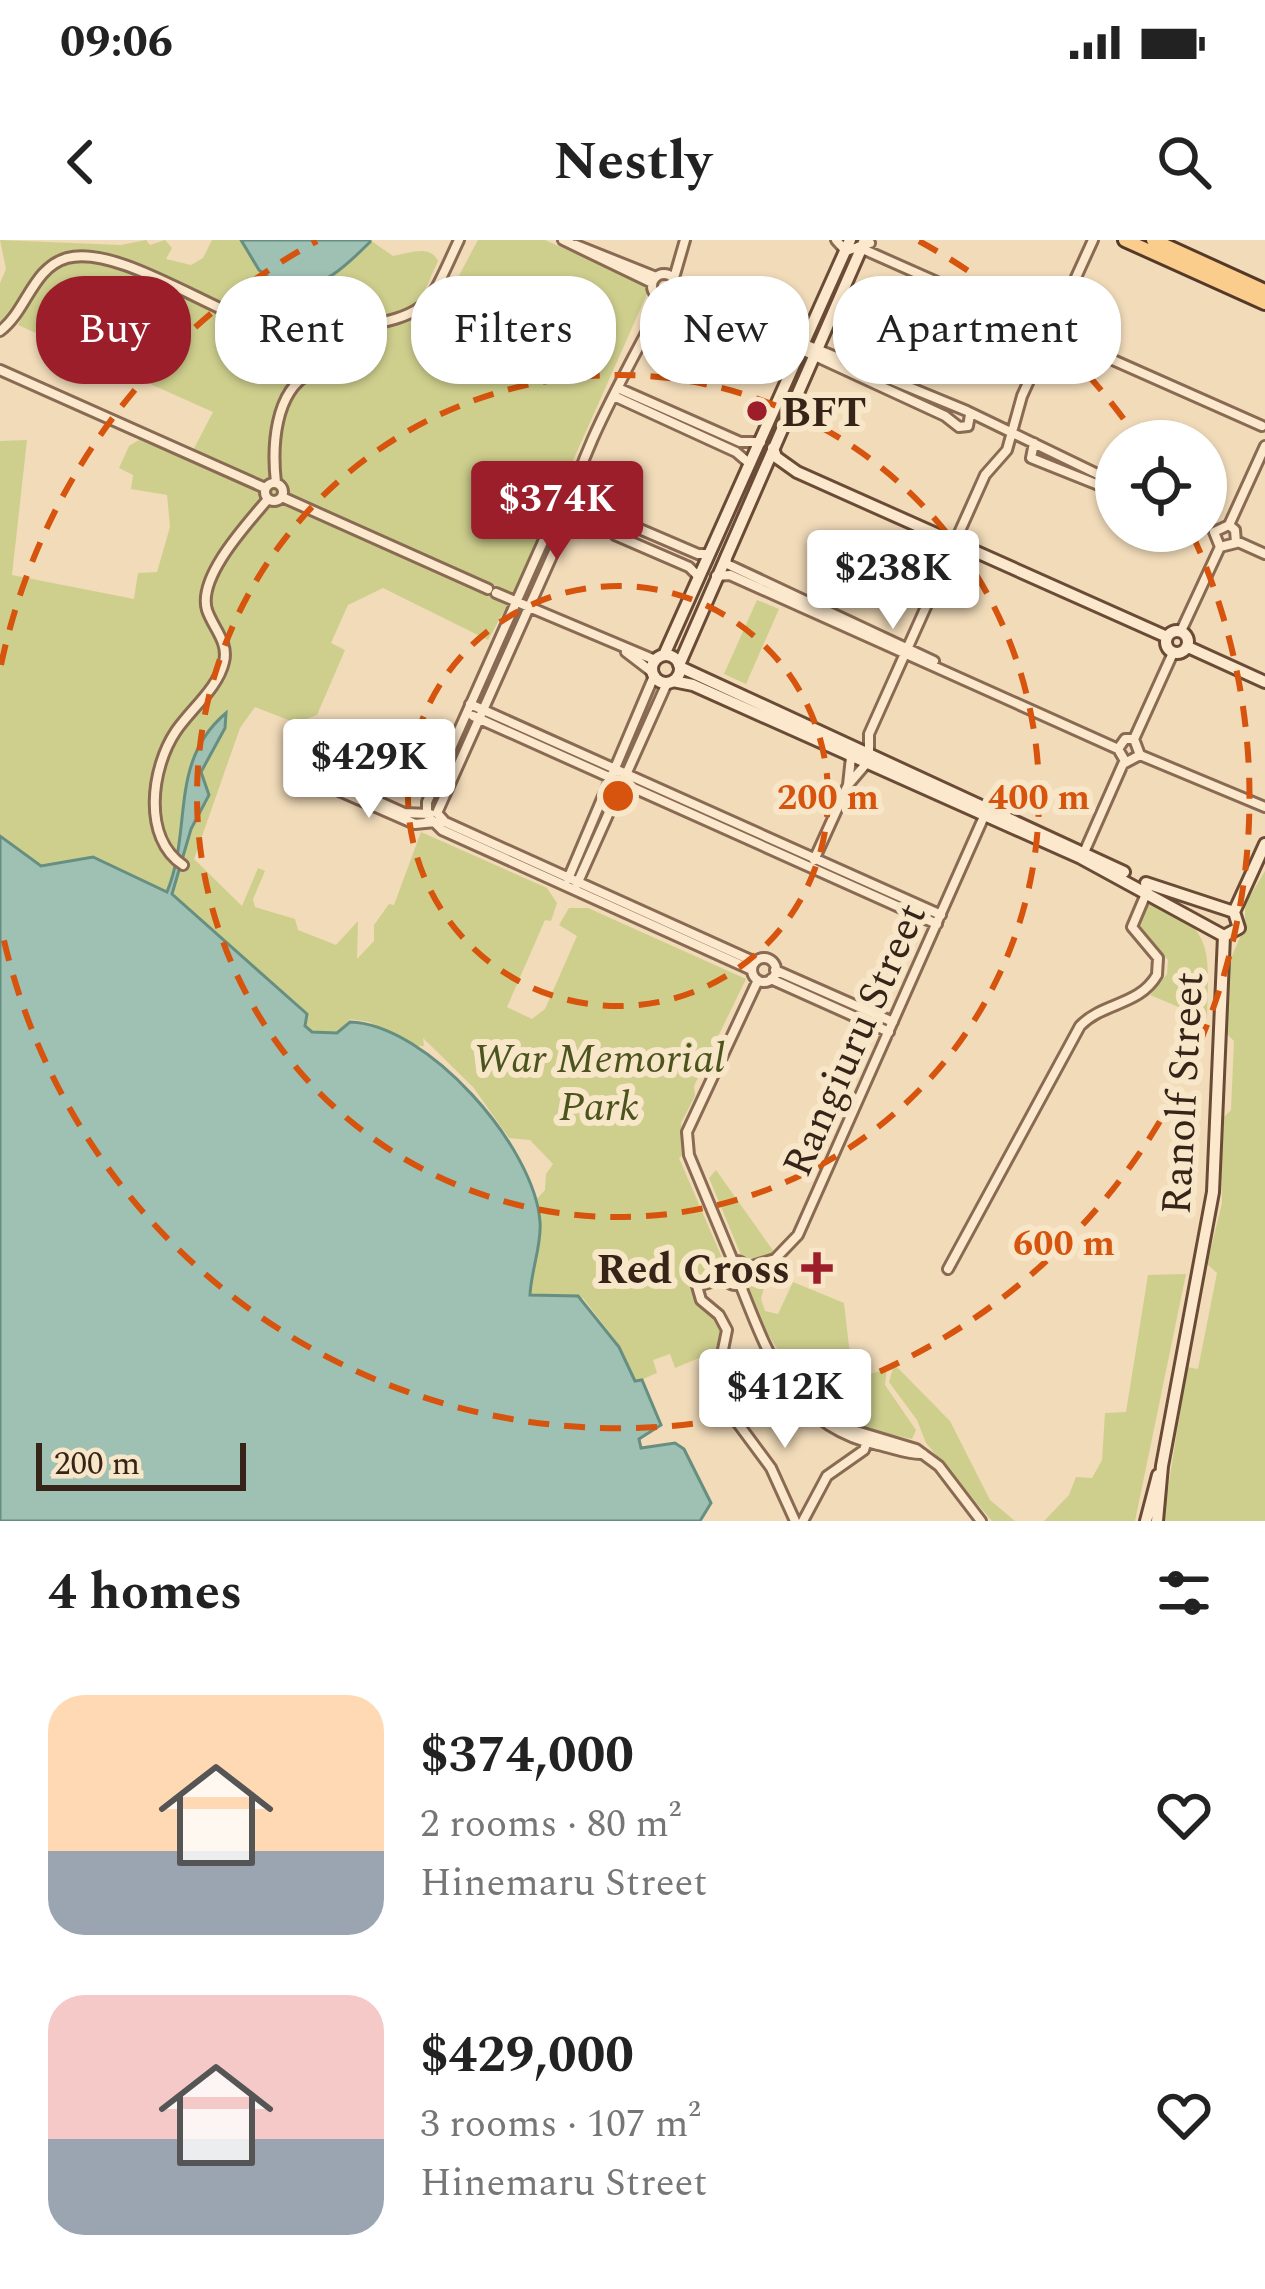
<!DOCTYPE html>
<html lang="en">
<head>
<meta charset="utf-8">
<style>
  :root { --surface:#fff; --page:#f6f6f6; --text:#222; --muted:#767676; --accent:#9d1e2b }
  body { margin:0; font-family:Spectral,serif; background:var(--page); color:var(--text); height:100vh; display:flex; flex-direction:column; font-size:45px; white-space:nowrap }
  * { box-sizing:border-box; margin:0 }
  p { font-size:39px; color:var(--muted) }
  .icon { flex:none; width:66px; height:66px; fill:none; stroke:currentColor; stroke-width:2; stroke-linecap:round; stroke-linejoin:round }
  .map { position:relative; height:1281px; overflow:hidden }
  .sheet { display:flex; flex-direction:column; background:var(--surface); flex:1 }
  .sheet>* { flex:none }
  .hud { position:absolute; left:36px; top:36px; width:1194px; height:108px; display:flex; gap:24px }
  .tools { position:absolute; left:1095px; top:180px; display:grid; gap:24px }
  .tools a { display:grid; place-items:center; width:132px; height:132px; border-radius:50%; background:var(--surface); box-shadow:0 3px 9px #0004; font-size:60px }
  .scale { position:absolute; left:36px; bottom:30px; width:210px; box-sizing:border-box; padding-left:12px; border:6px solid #362419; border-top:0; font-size:33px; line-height:42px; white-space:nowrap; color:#362419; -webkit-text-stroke:9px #f8e6c9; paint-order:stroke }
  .price { position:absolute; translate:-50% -102px; padding:0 27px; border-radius:12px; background:#fff; color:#222; font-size:39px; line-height:78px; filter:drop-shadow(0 3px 6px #0008) }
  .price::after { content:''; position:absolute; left:50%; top:72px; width:36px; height:27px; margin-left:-18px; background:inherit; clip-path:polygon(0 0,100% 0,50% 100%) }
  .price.current { background:var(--accent); color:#fff }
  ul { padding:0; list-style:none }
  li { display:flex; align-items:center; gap:36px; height:300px; padding:0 48px }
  li span { display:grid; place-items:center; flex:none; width:336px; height:240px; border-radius:36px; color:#555 }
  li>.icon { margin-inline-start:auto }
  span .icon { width:144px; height:144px; fill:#fffc; stroke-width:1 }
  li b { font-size:51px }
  h2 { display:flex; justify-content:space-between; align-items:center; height:144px; padding:0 48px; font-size:51px }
  .pill { padding:0 42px; border-radius:48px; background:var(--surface); box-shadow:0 3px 9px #0004; font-size:42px; line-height:108px }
  .pill.current { background:var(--accent); color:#fff }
  .status { display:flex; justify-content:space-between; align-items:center; height:84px; padding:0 60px; background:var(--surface); direction:ltr }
  .status svg { height:33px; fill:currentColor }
  header { display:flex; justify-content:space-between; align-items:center; height:156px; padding:0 48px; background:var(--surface); font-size:54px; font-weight:700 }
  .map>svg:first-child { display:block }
  .green { fill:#cecf8d }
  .water { fill:#9ec1b4; stroke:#668f81; stroke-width:3 }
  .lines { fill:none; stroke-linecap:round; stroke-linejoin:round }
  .street-casing { stroke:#896a53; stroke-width:14 }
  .secondary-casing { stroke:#6a4b36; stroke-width:16 }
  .primary-casing { stroke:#553928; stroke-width:18 }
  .street { stroke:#fce9cd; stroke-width:8 }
  .secondary { stroke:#fce9cd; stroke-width:10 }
  .primary { stroke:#facd8c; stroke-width:12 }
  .ring { fill:none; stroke:#d6540d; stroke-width:6; stroke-dasharray:21 15 }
  .poi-dot { fill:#9d1e2b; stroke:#f8e6c9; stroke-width:4.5 }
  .labels { text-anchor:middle; stroke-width:12; stroke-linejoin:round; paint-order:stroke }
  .poi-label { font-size:42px; font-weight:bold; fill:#362419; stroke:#f8e6c9; text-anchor:start }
  .street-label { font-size:42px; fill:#362419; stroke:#f8e6c9 }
  .park-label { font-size:42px; font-style:italic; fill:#4c541e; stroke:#f8e6c9 }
  .centre { fill:#d6540d; stroke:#f8e6c9; stroke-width:6 }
  .ring-label { font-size:36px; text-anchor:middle; font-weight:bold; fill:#d6540d; stroke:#f8e6c9; stroke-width:12; stroke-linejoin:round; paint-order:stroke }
</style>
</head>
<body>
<div class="status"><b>09:06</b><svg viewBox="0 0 49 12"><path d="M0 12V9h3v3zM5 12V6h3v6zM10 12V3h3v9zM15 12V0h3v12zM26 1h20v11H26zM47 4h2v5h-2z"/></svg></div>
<header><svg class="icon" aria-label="back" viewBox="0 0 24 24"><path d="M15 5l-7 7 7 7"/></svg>Nestly<svg class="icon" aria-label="search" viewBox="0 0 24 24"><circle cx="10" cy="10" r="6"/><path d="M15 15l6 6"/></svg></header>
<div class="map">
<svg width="1265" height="1281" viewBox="0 0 1265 1281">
  <rect width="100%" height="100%" fill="#f1dbb9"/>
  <!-- green -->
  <path class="green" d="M0,0L121,5L146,0L150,5L165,0L172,8L166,19L191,25L203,18L212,0H370L393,16C409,13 430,4 438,21L425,50L447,58L478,0H545L646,45L647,54L516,349L488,400L383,348L348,365L331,403L345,410L317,475L296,483L255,467L240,488L194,619L242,666L258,628L265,631L253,659L255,667L295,679L298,690L336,705L358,681L357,719L374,701V685L389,664L394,665L421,592L547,648L557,663L551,681L545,680L507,767L532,779L545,769L577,696L559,685L569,668H588L746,739L694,846L695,856L681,883L684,914L679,918L723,1020L719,1030L691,1044L721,1090L716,1111L675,1128L670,1114L653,1120L657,1133L636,1142L616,1101L583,1058L533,1059C523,1027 546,1002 534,962L545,950L546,934L553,924L530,900L509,898L473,847L423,798L424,806H416L369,782L350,779L337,793L312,792L305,786L306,774L172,654L180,630L174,626L167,652L93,618L41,626L0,596V201L27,200L12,335L134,359L138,333L157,332L170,287L167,255L131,249L133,235L119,228L129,206L139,200L188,220L213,172L18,85L41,41L56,25C118,8 197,62 251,90L261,82L100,12L53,17L21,56L14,78L0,83V43L6,29Z
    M757,360L779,369L746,444L724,434Z
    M1265,631V1281H1163L1187,1127L1198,1129L1217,1033L1207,1024L1222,963L1221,880L1231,870L1234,801L1223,790L1228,725L1245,686V664Z
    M1147,664C1218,683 1208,717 1207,779L1150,755L1167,734L1168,720L1137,686Z
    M716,930L774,1012C764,1020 752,1021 741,1015L709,938Z
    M769,1027L761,1059L765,1071L778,1074L793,1042L844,1063L851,1124L866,1135L887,1129L885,1145L916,1190L912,1199L849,1185L803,1151L763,1086L747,1049L752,1032Z
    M1186,1034L1135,1281H1044L1069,1255L1076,1237L1092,1238L1102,1220L1105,1173L1126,1172L1148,1035Z
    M894,1124L950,1181L990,1260L1015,1281H992L926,1203L917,1180L889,1142Z"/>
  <!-- water -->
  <path class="water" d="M241,0H370V2C344,28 323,48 286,51L259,30Z
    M506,44L514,49L522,129L514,131L503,122L488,59L482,54Z
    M226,473L225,488L201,532L209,555L191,589L172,654L307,774L305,786L312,792L337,793L350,782C427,784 535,907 540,982C542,1004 531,1031 530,1055L578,1056L619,1107L635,1141L642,1140L661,1185L639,1199L641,1208L675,1203L684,1209L711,1263L700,1281H0V596L41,626L93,617L167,652C193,588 168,522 226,473Z"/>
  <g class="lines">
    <defs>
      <path id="street" d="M563,0L652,43
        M836,0L846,11L870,3
        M576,5L656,37
        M858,7L1262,186
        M652 46a12 12 0 1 1 24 0a12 12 0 1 1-24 0Z
        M674,38L685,0
        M672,55L700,63L945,176L959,187L968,186L970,175
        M0,91C27,71 32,28 67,18C122,3 229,85 292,95C314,98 335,92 356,88C432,73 427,68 459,0
        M772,95L797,101L967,171L1116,243
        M0,130L265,248
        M620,149L740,202H761
        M616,157L736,212L750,224
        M1034,203L1031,218L1116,252
        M265 252a9 9 0 1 1 18 0a9 9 0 1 1-18 0Z
        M276,243C272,208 274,152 310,133C323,126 336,129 348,122L350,89
        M282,257L488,349
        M567,267L550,286L427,562V575L442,590L752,730
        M1229,285L1265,206
        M1236,301L1265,314
        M1220,307L1236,303L1235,290L1229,285
        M1220,307L1214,292L1229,285
        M726,316L727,324L934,421
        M716,336L730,335L1118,509
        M699,337L689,327L615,295L621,281L698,314H709
        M496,353L655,420
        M1181,391L1220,307
        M626,412L652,432
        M470,464L941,675
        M473,476L937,684
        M1140,515L1265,567
        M869,516V494L985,235L1007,210L1022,156L1093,0
        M1125,521L1118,509L1125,499H1134L1173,413
        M308,530L404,573L430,574
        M305,536L415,584L435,582
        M848,545L866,524
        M437,573L564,289C575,215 631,125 664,58
        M437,573L445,582L755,722
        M1082,617L1123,524L1140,515L1134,499
        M814,620L848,545L851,517
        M183,625C142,598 151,528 176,491C191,469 218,448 224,422C229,402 213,388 207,370C197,337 248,283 268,259
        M568,639L654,436
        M577,644L667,443
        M752 730a12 12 0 1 1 24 0a12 12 0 1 1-24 0Z
        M775,730L893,782
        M771,739L889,792
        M733,1021L689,915L687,892L758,740
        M724 1033a12 12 0 1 1 24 0a12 12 0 1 1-24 0Z
        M746,1028L775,1019L798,995L986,572
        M948,1029L1080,786C1103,762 1139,766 1157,735L1158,718L1132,687L1148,649
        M725,1038L697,1046L701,1060L719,1075L727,1090L716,1144L720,1159L771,1228L795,1281
        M740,1044C769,1117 793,1187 878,1205C893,1208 908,1215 923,1214
        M776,1124L806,1162L833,1184L916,1209L939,1226L981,1281
        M803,1281L827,1236L864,1210L867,1201"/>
      <path id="secondary" d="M773,208L776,217L797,232L1167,397
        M1166 402a11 11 0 1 1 22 0a11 11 0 1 1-22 0Z
        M1188,407L1265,442
        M652 429a14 14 0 1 1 28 0a14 14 0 1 1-28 0Z
        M664,415L850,0
        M679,425L865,0
        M680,427L1124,632
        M673,441L693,445L1081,618L1224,696
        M1146,643L1234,672
        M1234,672L1265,604
        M1224,696L1239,688L1234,672
        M1146,1281L1158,1235
        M1157,1281L1162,1226L1213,952L1224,696"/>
      <path id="primary" d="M1125,0L1265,63
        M1153,0L1265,51"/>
    </defs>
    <!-- street casing -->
    <use href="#street" class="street-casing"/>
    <!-- secondary casing -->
    <use href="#secondary" class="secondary-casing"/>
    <!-- primary casing -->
    <use href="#primary" class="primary-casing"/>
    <!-- street -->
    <use href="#street" class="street"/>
    <!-- secondary -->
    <use href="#secondary" class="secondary"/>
    <!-- primary -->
    <use href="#primary" class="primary"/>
  </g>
  <!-- distance rings -->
  <g class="ring">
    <circle cx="618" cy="556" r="210"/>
    <circle cx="618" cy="556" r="421"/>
    <path d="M1 425A631 631 0 0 1 317 1M919 1A631 631 0 0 1 1138 199M1192 294A631 631 0 1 1 1 687"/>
  </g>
  <!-- markers -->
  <g class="poi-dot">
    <circle cx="757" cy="171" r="12"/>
    <path d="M811 1010h12v12h12v12h-12v12h-12v-12h-12v-12h12z"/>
  </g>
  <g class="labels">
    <!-- poi labels -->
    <g class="poi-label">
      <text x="781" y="186">BFT</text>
      <text x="790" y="1043" text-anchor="end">Red Cross</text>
    </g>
    <!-- street labels -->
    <g class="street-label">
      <text transform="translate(853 799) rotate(-66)" y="15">Rangiuru Street</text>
      <text transform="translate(1181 853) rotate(-87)" y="15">Ranolf Street</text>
    </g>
    <!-- park labels -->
    <g class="park-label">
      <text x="599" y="832">War Memorial<tspan x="599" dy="48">Park</tspan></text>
    </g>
  </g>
  <circle cx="618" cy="556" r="18" class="centre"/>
  <g class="ring-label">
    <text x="828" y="569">200 m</text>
    <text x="1039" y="569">400 m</text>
    <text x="1064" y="1015">600 m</text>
  </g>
</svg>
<div class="tools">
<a><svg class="icon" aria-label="locate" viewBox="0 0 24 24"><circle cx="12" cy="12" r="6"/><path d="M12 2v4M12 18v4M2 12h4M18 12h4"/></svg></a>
</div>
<div class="scale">200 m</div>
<b class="price current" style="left:557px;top:323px">$374K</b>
<b class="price" style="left:893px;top:392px">$238K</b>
<b class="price" style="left:369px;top:581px">$429K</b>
<b class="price" style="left:785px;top:1211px">$412K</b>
<div class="hud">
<a class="pill current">Buy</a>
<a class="pill">Rent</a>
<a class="pill">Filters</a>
<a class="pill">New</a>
<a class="pill">Apartment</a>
</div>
</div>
<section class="sheet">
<h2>4 homes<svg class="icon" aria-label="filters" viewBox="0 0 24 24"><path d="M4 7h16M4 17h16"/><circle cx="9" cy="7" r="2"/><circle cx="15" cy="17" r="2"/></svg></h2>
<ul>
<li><span style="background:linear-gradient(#ffd9b3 65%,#9aa5b1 0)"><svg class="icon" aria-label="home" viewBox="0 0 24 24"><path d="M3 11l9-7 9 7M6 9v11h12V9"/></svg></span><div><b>$374,000</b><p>2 rooms · 80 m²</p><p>Hinemaru Street</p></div><svg class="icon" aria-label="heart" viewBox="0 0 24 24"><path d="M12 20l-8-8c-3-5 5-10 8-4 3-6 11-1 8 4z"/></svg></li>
<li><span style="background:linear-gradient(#f6c9c9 60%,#9aa5b1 0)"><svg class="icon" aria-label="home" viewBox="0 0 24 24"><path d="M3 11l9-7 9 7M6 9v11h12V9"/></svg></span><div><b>$429,000</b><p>3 rooms · 107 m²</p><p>Hinemaru Street</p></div><svg class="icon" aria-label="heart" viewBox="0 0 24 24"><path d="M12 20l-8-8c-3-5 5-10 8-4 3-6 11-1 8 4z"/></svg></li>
</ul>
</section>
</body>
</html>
